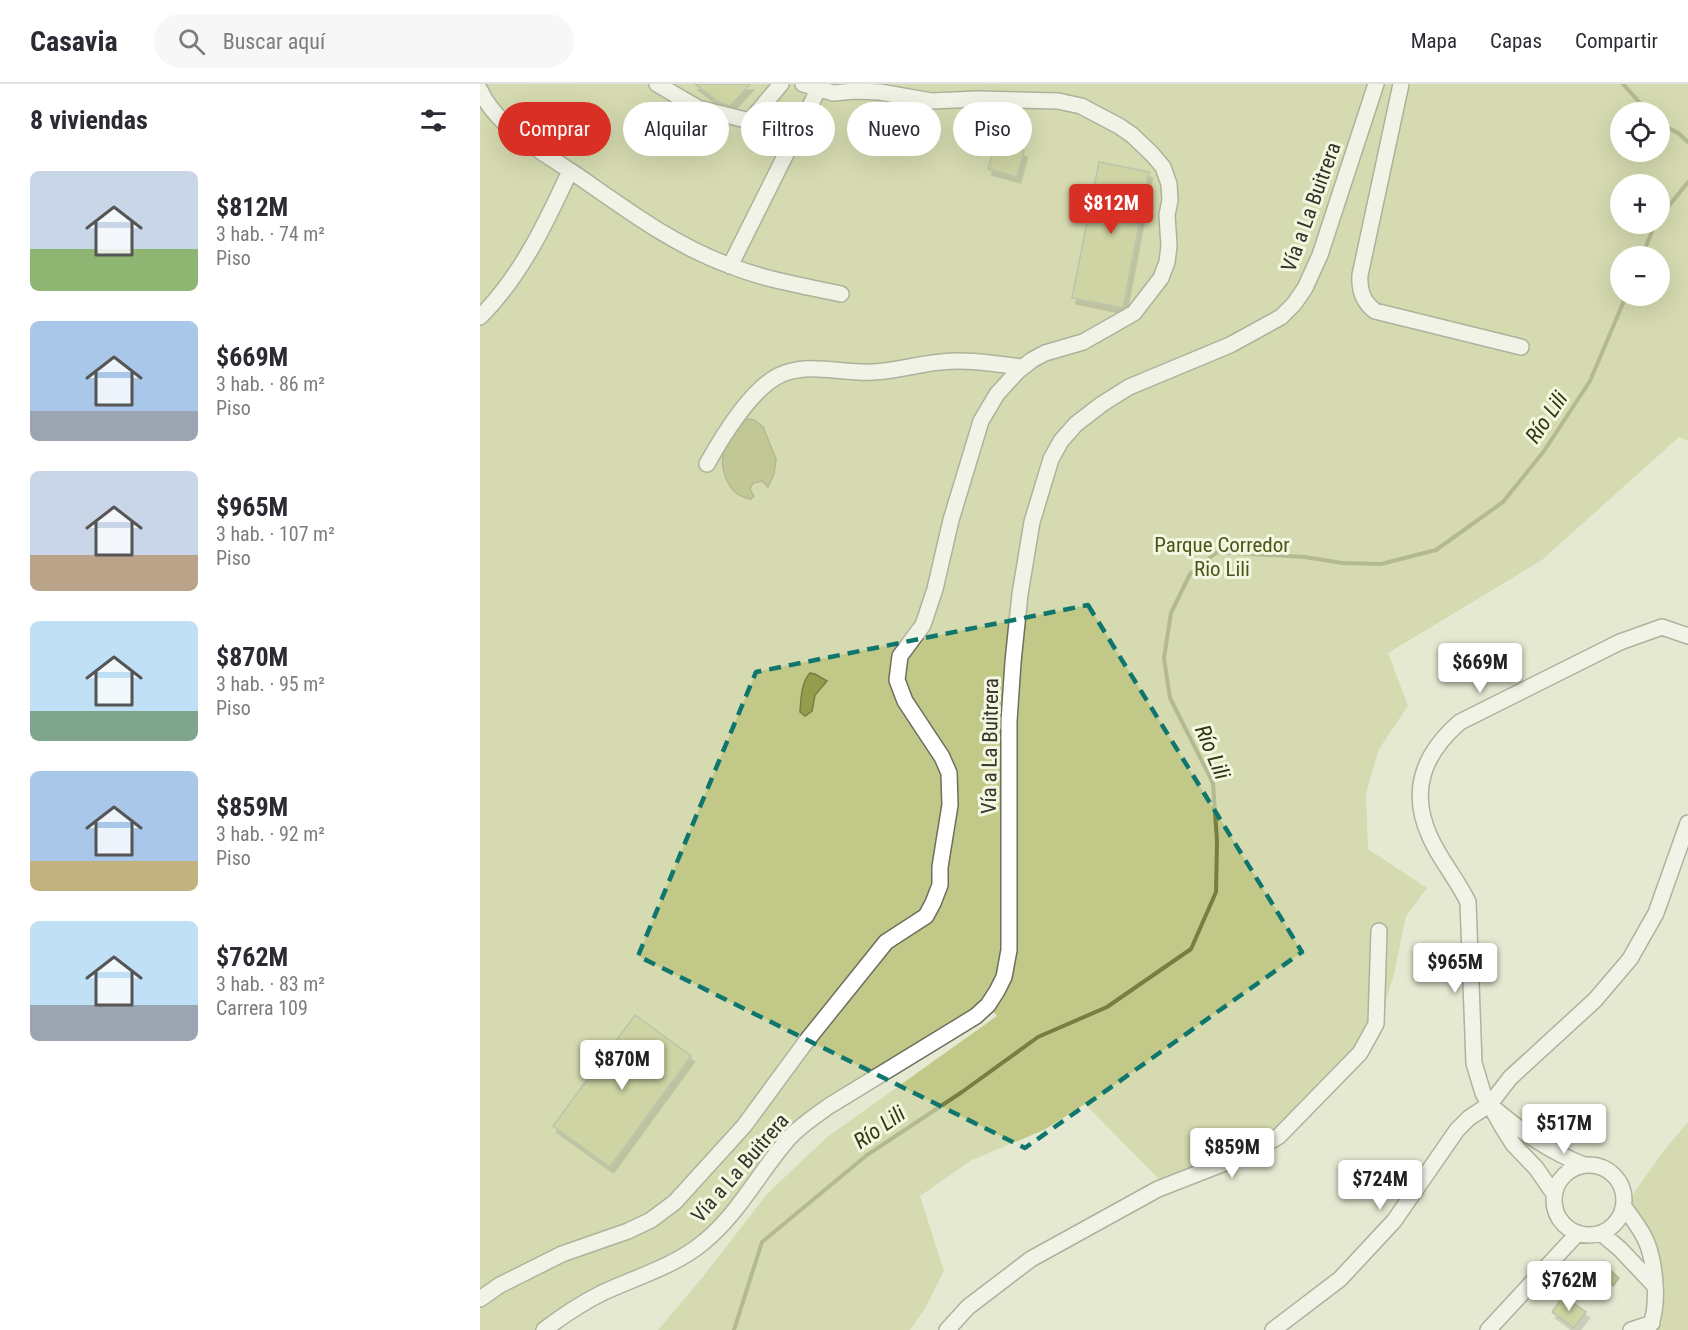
<!DOCTYPE html>
<html lang="es">
<head>
<meta charset="utf-8">
<style>
  :root { --surface:#fff; --page:#f7f7f7; --text:#2b2b33; --muted:#7c7c81; --line:#e1e1e2; --accent:#d93025 }
  body { margin:0; font-family:"Roboto Condensed",sans-serif; background:var(--page); color:var(--text); height:100vh; display:flex; flex-direction:column; font-size:22px; white-space:nowrap }
  * { box-sizing:border-box; margin:0 }
  p { font-size:20px; color:var(--muted) }
  .icon { flex:none; width:33px; height:33px; fill:none; stroke:currentColor; stroke-width:2; stroke-linecap:round; stroke-linejoin:round }
  .map { position:relative; flex:1; overflow:hidden }
  .sheet { display:flex; flex-direction:column; background:var(--surface); width:480px }
  .sheet>* { flex:none }
  .top-card { position:absolute; left:18px; top:18px; width:570px; height:54px; display:flex; gap:12px }
  .controls { position:absolute; left:1130px; top:18px; display:grid; gap:12px }
  .controls a { display:grid; place-items:center; width:60px; height:60px; border-radius:50%; background:var(--surface); box-shadow:0 6px 24px #0002; font-size:30px }
  .price { position:absolute; translate:-50% -51px; padding:0 14px; border-radius:6px; background:#fff; color:#222; font-size:20px; line-height:39px; filter:drop-shadow(0 2px 3px #0008) }
  .price::after { content:''; position:absolute; left:50%; top:36px; width:18px; height:14px; margin-left:-9px; background:inherit; clip-path:polygon(0 0,100% 0,50% 100%) }
  .price.active { background:var(--accent); color:#fff }
  ul { padding:0; list-style:none }
  li { display:flex; align-items:center; gap:18px; height:150px; padding:0 30px }
  li span { display:grid; place-items:center; flex:none; width:168px; height:120px; border-radius:9px; color:#555 }
  li>.icon { margin-inline-start:auto }
  span .icon { width:72px; height:72px; fill:#fffc; stroke-width:1 }
  li b { font-size:26px }
  h2 { display:flex; justify-content:space-between; align-items:center; height:72px; padding:0 30px; font-size:26px }
  .tag { padding:0 21px; border-radius:27px; background:var(--surface); box-shadow:0 6px 24px #0002; font-size:21px; line-height:54px }
  .tag.active { background:var(--accent); color:#fff }
  header { display:flex; align-items:center; gap:36px; box-sizing:border-box; height:84px; padding:0 30px; background:var(--surface); border-bottom:2px solid var(--line) }
  header strong { font-size:28px }
  nav { display:flex; gap:33px; margin-inline-start:auto; font-size:21px }
  .search { width:420px; height:54px; background:var(--page); display:flex; align-items:center; gap:15px; box-sizing:border-box; padding:0 21px; border-radius:33px; color:var(--muted); font-size:22px }
  main { display:flex; flex:1; min-height:0 }
  .map>svg:first-child { display:block }
  .green { fill:#c1c888; fill-rule:evenodd }
  .water { fill:#959d4d; stroke:#787e43; stroke-width:1.5 }
  .lines { fill:none; stroke-linecap:round; stroke-linejoin:round }
  .stream { stroke:#787e43; stroke-width:4 }
  .building { fill:#b2ba6a; stroke:#8f927d; stroke-width:1.5; filter:url(#shadow) }
  .minor-casing { stroke:#6c6f5b; stroke-width:18 }
  .minor { stroke:#fff; stroke-width:15 }
  .marked { fill:none; stroke:#0f766e; stroke-width:4.5; stroke-dasharray:12 8; stroke-linejoin:round }
  .labels { text-anchor:middle; stroke-width:6; stroke-linejoin:round; paint-order:stroke }
  .street-label { font-size:21px; fill:#33342b; stroke:#f3f7e0 }
  .park-label { font-size:21px; fill:#4e5318; stroke:#f3f7e0 }
  .water-label { font-size:22px; font-style:italic; fill:#333613; stroke:#f3f7e0 }
</style>
</head>
<body>
<header>
<strong>Casavia</strong>
<div class="search"><svg class="icon" aria-label="search" viewBox="0 0 24 24"><circle cx="10" cy="10" r="6"/><path d="M15 15l6 6"/></svg>Buscar aquí</div>
<nav><a>Mapa</a><a>Capas</a><a>Compartir</a></nav>
</header>
<main>
<section class="sheet">
<h2>8 viviendas<svg class="icon" aria-label="filters" viewBox="0 0 24 24"><path d="M4 7h16M4 17h16"/><circle cx="9" cy="7" r="2"/><circle cx="15" cy="17" r="2"/></svg></h2>
<ul>
<li><span style="background:linear-gradient(#c9d6e8 65%,#8fb573 0)"><svg class="icon" aria-label="home" viewBox="0 0 24 24"><path d="M3 11l9-7 9 7M6 9v11h12V9"/></svg></span><div><b>$812M</b><p>3 hab. · 74 m²</p><p>Piso</p></div></li>
<li><span style="background:linear-gradient(#a9c7e8 75%,#9aa5b1 0)"><svg class="icon" aria-label="home" viewBox="0 0 24 24"><path d="M3 11l9-7 9 7M6 9v11h12V9"/></svg></span><div><b>$669M</b><p>3 hab. · 86 m²</p><p>Piso</p></div></li>
<li><span style="background:linear-gradient(#c9d6e8 70%,#b9a48a 0)"><svg class="icon" aria-label="home" viewBox="0 0 24 24"><path d="M3 11l9-7 9 7M6 9v11h12V9"/></svg></span><div><b>$965M</b><p>3 hab. · 107 m²</p><p>Piso</p></div></li>
<li><span style="background:linear-gradient(#bfe0f5 75%,#7fa58c 0)"><svg class="icon" aria-label="home" viewBox="0 0 24 24"><path d="M3 11l9-7 9 7M6 9v11h12V9"/></svg></span><div><b>$870M</b><p>3 hab. · 95 m²</p><p>Piso</p></div></li>
<li><span style="background:linear-gradient(#a9c7e8 75%,#c2b280 0)"><svg class="icon" aria-label="home" viewBox="0 0 24 24"><path d="M3 11l9-7 9 7M6 9v11h12V9"/></svg></span><div><b>$859M</b><p>3 hab. · 92 m²</p><p>Piso</p></div></li>
<li><span style="background:linear-gradient(#bfe0f5 70%,#9aa5b1 0)"><svg class="icon" aria-label="home" viewBox="0 0 24 24"><path d="M3 11l9-7 9 7M6 9v11h12V9"/></svg></span><div><b>$762M</b><p>3 hab. · 83 m²</p><p>Carrera 109</p></div></li>
</ul>
</section>
<div class="map">
<svg width="1208" height="1246" viewBox="0 0 1208 1246">
  <defs>
    <filter id="shadow"><feDropShadow dx="3.5" dy="6" stdDeviation="0" flood-color="#0004"/></filter>
  </defs>
  <rect width="100%" height="100%" fill="#e6e9d2"/>
  <!-- green -->
  <path class="green" d="M0,0H1208V357L1199,353L1062,476L908,569L928,622L899,665L886,709L888,765L947,804L926,832L914,890L896,950L815,1036L687,1103L605,1020L564,1046L492,1076L440,1112L464,1187L446,1223L430,1246H178L222,1194L287,1110L347,1053L517,932L507,921L329,1037L225,1157L64,1246H0ZM1140,28H1179V68H1140ZM1140,100H1179V140H1140ZM1140,172H1179V212H1140Z
    M1208,1038V1246H1167L1171,1177L1144,1123L1182,1069Z"/>
  <!-- water -->
  <path class="water" d="M266,335L274,336L283,343L296,375L294,390L288,403L282,397L273,399L270,405L274,412L271,415C247,412 238,383 245,362C249,352 259,343 266,335Z
    M330,589L335,590L347,597L335,611L332,627L325,632L320,628C321,615 321,599 330,589Z
    M1124,1177L1130,1183L1129,1185L1139,1194L1133,1202L1116,1186Z"/>
  <g class="lines">
    <!-- stream -->
    <path class="stream" d="M1143,0L1168,28
      M1179,39L1198,49L1208,58
      M1179,134L1208,98
      M1162,172L1175,140
      M254,1246L282,1158L387,1071L482,1008L558,953L627,923L711,865L736,808L737,757L733,699L690,614L684,574L691,529L710,490L737,468L825,473L862,479L901,480L956,466L1023,418L1064,367L1110,297L1146,212"/>
  </g>
  <!-- building -->
  <path class="building" d="M215,0H270L250,22L240,19Z
    M516,59L544,67L537,93L508,85Z
    M619,78L669,88L643,224L592,214Z
    M155,931L211,972L130,1083L73,1042Z
    M1099,1181L1124,1200L1116,1210L1091,1191Z
    M1083,1212L1106,1228L1094,1244L1072,1228Z"/>
  <g class="lines">
    <defs>
      <path id="minor" d="M177,0L218,24L270,37L301,0
        M921,0L880,191C879,207 883,218 895,227L1041,263
        M0,6C17,44 66,70 98,92C147,126 195,162 251,182C286,196 324,202 361,210
        M250,182L338,6
        M0,233C41,192 66,139 90,87
        M227,380C242,353 271,306 298,292C327,277 362,290 393,288C416,287 438,280 461,278C488,275 515,280 542,283
        M1016,1026C1045,1050 1069,1067 1104,1081
        M1074 1116a35 35 0 1 1 70 0a35 35 0 1 1-70 0Z
        M1074,1110L1056,1084L1033,1060L1023,1044L1003,1009L994,979L988,818C977,795 960,776 950,753C929,707 943,670 980,638L1140,558L1182,543L1208,552
        M1144,1123C1152,1134 1162,1146 1167,1159C1175,1180 1181,1228 1167,1246
        M1121,1149L1140,1165L1174,1201
        M0,1215L20,1201L82,1170L148,1147L171,1136L195,1118L264,1042L328,955L406,858L446,832L453,819L460,801V783L470,721L469,689L462,673L425,617L417,596L420,572L443,541L455,505L471,436L501,337L517,310L538,287L552,276L565,269L603,258L654,229L681,194L687,178L689,162L687,131L690,116L689,100L683,83L672,70L652,51L639,42L601,22L578,17L498,15L451,17L400,8L375,7L353,9L323,0
        M64,1246C81,1233 102,1219 122,1209C156,1193 196,1182 225,1157C259,1129 280,1087 309,1054C320,1042 335,1032 349,1022L496,932L508,921L517,907L524,893L529,866V637L533,578L540,510L552,438L571,375L581,357L596,340L622,320L649,303L750,261L801,233L814,220L825,204L840,171L896,0
        M467,1246L488,1223L551,1175L678,1105L773,1068L799,1052L880,969L896,940L899,847
        M793,1246L860,1195L914,1137L977,1046L989,1034L1010,1020L1030,994L1115,916L1150,875L1176,829L1208,739
        M1008,1246L1098,1149
        M1151,1246L1172,1239"/>
    </defs>
    <!-- minor casing -->
    <use href="#minor" class="minor-casing"/>
    <!-- minor -->
    <use href="#minor" class="minor"/>
  </g>
  <!-- marked area -->
  <path d="M0 0H1208V1246H0ZM608,521L822,868L545,1064L158,872L276,588Z" fill="#e6e9d2" fill-opacity=".55" fill-rule="evenodd"/>
  <path class="marked" d="M608,521L822,868L545,1064L158,872L276,588Z"/>
  <g class="labels">
    <!-- street labels -->
    <g class="street-label">
      <text transform="translate(831 123) rotate(-70)" y="7">Vía a La Buitrera</text>
      <text transform="translate(510 662) rotate(-89)" y="7">Vía a La Buitrera</text>
      <text transform="translate(260 1084) rotate(-49)" y="7">Vía a La Buitrera</text>
    </g>
    <!-- park labels -->
    <g class="park-label">
      <text x="742" y="468">Parque Corredor<tspan x="742" dy="24">Rio Lili</tspan></text>
    </g>
    <!-- water labels -->
    <g class="water-label">
      <text transform="translate(1066 333) rotate(-56)" y="8">Río Lili</text>
      <text transform="translate(733 668) rotate(67)" y="8">Río Lili</text>
      <text transform="translate(399 1043) rotate(-35)" y="8">Río Lili</text>
    </g>
  </g>
</svg>
<div class="controls">
<a><svg class="icon" aria-label="locate" viewBox="0 0 24 24"><circle cx="12" cy="12" r="6"/><path d="M12 2v4M12 18v4M2 12h4M18 12h4"/></svg></a>
<a>+</a>
<a>−</a>
</div>
<b class="price active" style="left:631px;top:151px">$812M</b>
<b class="price" style="left:1000px;top:610px">$669M</b>
<b class="price" style="left:975px;top:910px">$965M</b>
<b class="price" style="left:142px;top:1007px">$870M</b>
<b class="price" style="left:1084px;top:1071px">$517M</b>
<b class="price" style="left:752px;top:1095px">$859M</b>
<b class="price" style="left:900px;top:1127px">$724M</b>
<b class="price" style="left:1089px;top:1228px">$762M</b>
<div class="top-card">
<a class="tag active">Comprar</a>
<a class="tag">Alquilar</a>
<a class="tag">Filtros</a>
<a class="tag">Nuevo</a>
<a class="tag">Piso</a>
</div>
</div>
</main>
</body>
</html>
